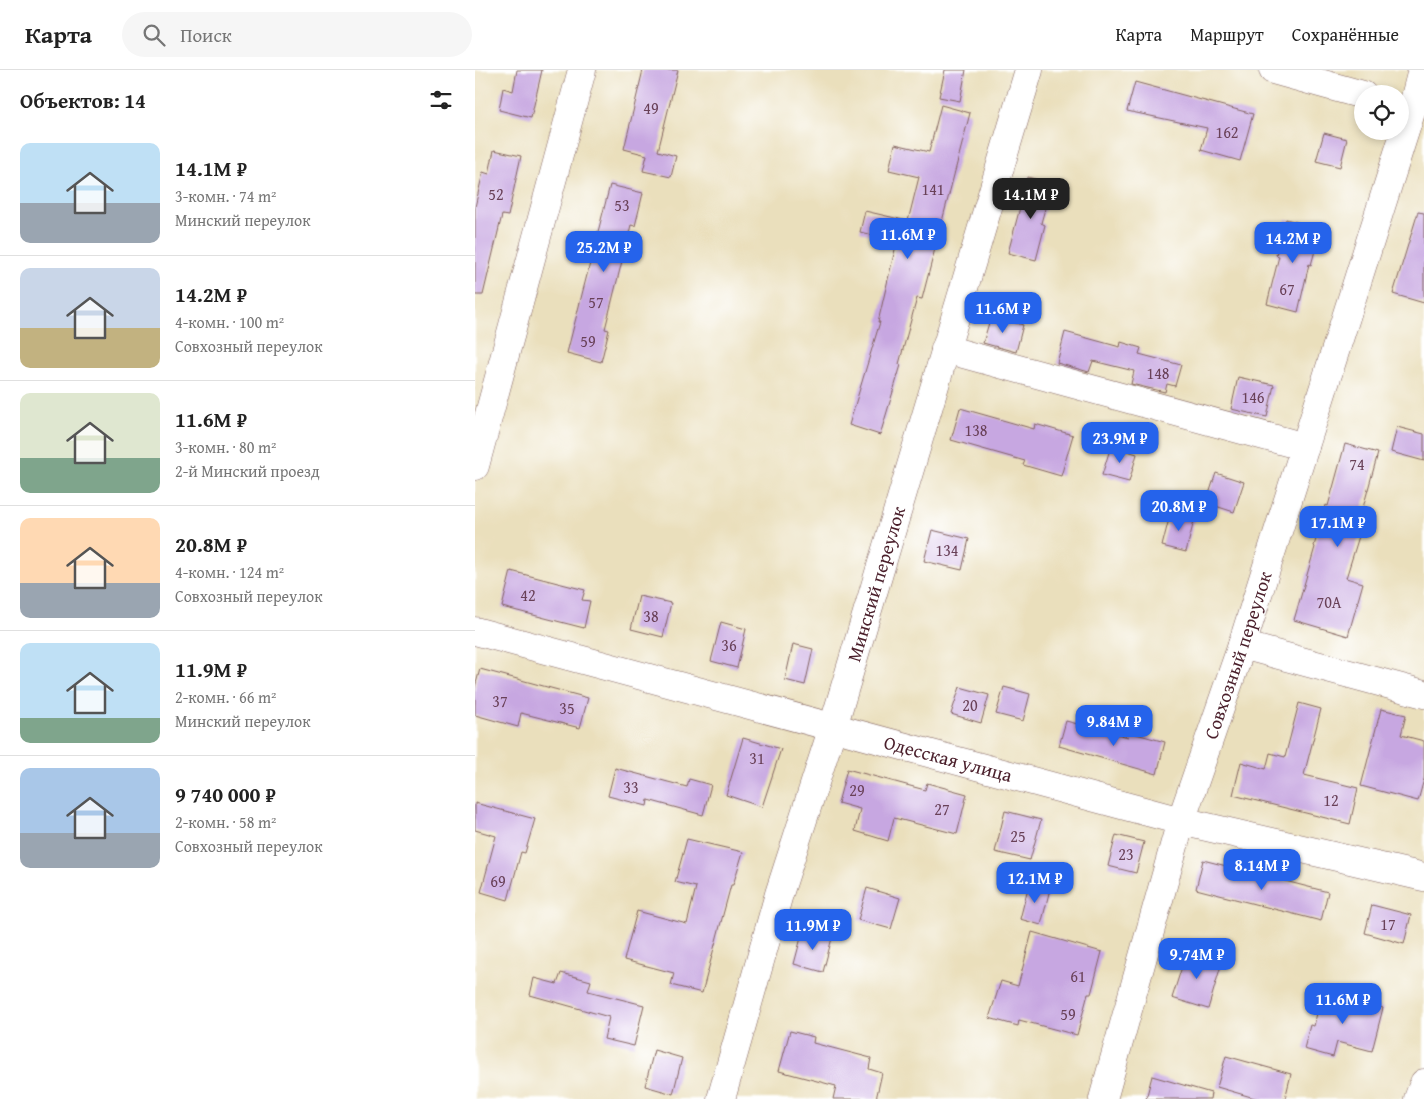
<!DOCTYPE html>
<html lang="ru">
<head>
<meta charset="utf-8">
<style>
  :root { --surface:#fff; --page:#f6f6f6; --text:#222; --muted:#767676; --line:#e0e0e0; --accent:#2563eb }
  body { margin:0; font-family:"Gentium Book Plus",serif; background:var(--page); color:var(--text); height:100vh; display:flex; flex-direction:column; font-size:19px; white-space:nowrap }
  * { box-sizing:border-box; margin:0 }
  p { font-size:16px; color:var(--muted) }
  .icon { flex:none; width:28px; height:28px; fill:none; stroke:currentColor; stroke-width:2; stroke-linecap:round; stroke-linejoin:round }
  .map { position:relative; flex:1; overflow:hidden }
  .side { display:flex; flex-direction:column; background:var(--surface); width:475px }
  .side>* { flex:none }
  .tools { position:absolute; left:879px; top:15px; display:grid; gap:10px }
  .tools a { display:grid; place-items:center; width:55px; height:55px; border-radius:50%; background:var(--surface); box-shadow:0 2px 8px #0003; font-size:25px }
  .price { position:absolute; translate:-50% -42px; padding:0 11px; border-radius:10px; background:var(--accent); color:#fff; font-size:16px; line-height:32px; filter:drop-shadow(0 1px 2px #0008) }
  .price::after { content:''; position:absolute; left:50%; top:30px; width:15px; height:11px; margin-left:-8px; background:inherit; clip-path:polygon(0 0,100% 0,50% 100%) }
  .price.current { background:#222; color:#fff }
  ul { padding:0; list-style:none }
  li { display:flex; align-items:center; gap:15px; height:125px; padding:0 20px }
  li+li { border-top:1px solid var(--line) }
  li span { display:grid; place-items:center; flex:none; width:140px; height:100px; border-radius:10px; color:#555 }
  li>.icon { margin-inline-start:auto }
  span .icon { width:60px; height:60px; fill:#fffc; stroke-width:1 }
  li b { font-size:21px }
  h2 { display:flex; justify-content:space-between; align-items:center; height:60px; padding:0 20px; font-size:21px }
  header { display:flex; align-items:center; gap:30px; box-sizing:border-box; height:70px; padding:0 25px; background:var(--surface); border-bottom:1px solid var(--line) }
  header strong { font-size:24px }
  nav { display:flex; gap:28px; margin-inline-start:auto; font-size:18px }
  .search { width:350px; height:45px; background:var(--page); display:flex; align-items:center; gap:12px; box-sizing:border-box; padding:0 18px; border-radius:28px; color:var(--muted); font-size:19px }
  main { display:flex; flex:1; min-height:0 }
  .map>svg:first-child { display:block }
  .building { fill:#c7a7e1 }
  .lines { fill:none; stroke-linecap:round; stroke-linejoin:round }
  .minor-casing { stroke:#82625e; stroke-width:29 }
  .minor { stroke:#fff; stroke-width:28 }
  .labels { text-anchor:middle; stroke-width:4.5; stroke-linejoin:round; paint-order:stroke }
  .number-label { font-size:16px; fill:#694158 }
  .street-label { font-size:19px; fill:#4a1f2b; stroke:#fff }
</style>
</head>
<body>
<header>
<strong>Карта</strong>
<div class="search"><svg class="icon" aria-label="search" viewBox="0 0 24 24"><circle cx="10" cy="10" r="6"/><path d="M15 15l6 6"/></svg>Поиск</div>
<nav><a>Карта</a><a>Маршрут</a><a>Сохранённые</a></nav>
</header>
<main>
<section class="side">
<h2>Объектов: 14<svg class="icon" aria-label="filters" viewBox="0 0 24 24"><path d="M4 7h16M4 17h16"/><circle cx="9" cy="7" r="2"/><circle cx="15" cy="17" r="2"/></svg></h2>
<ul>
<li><span style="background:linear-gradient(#bfe0f5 60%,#9aa5b1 0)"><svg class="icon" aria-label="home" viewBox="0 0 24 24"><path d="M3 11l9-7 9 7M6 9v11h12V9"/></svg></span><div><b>14.1M ₽</b><p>3-комн. · 74 m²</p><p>Минский переулок</p></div></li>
<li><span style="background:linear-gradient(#c9d6e8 60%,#c2b280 0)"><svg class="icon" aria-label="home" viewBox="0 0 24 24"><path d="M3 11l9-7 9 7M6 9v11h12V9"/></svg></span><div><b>14.2M ₽</b><p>4-комн. · 100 m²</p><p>Совхозный переулок</p></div></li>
<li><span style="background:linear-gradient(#dfe7d0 65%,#7fa58c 0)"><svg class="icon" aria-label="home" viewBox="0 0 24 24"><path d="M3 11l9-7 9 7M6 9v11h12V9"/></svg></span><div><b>11.6M ₽</b><p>3-комн. · 80 m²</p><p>2-й Минский проезд</p></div></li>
<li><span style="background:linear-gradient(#ffd9b3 65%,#9aa5b1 0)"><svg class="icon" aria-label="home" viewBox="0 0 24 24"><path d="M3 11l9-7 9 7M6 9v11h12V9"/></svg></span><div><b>20.8M ₽</b><p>4-комн. · 124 m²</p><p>Совхозный переулок</p></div></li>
<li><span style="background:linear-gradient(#bfe0f5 75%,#7fa58c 0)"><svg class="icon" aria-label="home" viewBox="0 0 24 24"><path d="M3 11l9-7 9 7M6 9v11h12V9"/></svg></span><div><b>11.9M ₽</b><p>2-комн. · 66 m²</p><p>Минский переулок</p></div></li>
<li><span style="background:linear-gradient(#a9c7e8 65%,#9aa5b1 0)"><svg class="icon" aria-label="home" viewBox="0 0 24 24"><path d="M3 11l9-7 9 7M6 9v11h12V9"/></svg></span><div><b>9 740 000 ₽</b><p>2-комн. · 58 m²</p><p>Совхозный переулок</p></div></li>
</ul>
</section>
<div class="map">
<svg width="949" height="1029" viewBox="0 0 949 1029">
  <rect width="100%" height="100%" fill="#fff"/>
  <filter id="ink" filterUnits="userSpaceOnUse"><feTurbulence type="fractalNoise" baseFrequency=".02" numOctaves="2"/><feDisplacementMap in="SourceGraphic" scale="10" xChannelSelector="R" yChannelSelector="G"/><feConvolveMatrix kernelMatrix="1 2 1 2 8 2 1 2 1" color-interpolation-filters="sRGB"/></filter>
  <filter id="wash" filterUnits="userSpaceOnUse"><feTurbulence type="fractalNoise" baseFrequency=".0096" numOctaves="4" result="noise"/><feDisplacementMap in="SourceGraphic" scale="20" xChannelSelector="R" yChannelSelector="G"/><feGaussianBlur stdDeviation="1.12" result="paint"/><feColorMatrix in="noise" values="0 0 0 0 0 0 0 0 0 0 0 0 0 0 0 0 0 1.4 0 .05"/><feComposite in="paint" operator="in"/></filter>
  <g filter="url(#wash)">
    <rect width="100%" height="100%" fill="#eadfbc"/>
    <g id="blocks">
      <!-- building -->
      <path class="building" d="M42,0H67L56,48L24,40L28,18L38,21Z
        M168,0H203L183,81L201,86L196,107L168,101L172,85L149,79Z
        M470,0H491L485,31L464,27Z
        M660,12L778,44L765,91L726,80L732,58L652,41Z
        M466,35L495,43L447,229L442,228L424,294L426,295L405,365L374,355L405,252H403L422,171L385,162L390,141L433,151L444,107L414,100L420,74L454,82Z
        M849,63L872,69L865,97L841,91Z
        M19,80L46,86L33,146L27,145L8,225H0V137L8,102L14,104Z
        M553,107L577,114L566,153L570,155L561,190L533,183Z
        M135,115L168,123L160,156L156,155L130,259L134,260L126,292L92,283Z
        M943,142L949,143V233L918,224Z
        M811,149L846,159L836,195L834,194L823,242L792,234L804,186L801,185Z
        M516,246L548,255L541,282L508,273Z
        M590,262L645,277L646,272L666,278L664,284L706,295L700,316L692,314L690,322L656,314L659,301L618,291L614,302L582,293Z
        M763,307L799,315L792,347L756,339Z
        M485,338L559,359L560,354L598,365L586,406L548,395L550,391L476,370Z
        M922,357L949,364V391L916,382Z
        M870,374L903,383L886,445L890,447L871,508L888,513L873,566L819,550L840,477L839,476L851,435L853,436Z
        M636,376L662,384L654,412L627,405Z
        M741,403L769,412L759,442L731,433Z
        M696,441L720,447L711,482L687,476Z
        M457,460L494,469L487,500L449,491Z
        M36,501L110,520L107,530L115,531L109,558L27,537Z
        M164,526L196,533L188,567L156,559Z
        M246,552L271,559L262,598L236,591Z
        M318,574L338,579L330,615L310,610Z
        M5,599L113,628L105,658L46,643L43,657L0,645V617Z
        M485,617L514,625L506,653L476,644Z
        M529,617L555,624L548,651L521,644Z
        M824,633L846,639L829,705L883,718L875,754L758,725L766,692L791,699L795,683L810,687Z
        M906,639L931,645L926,665L949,671V709L943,731L886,716Z
        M591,651L653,667L654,662L690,672L682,704L584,676Z
        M268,668L306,679L287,737L251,725Z
        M140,698L212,717L214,709L236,715L228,745L173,730L172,736L133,726Z
        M372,699L450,720L452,713L492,724L482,764L419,748L413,771L380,761L385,739L363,733Z
        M0,733L60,749L50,783L46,782L33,830L6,822L21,766L0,760Z
        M530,741L566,750L555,790L520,782Z
        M641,765L669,772L661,803L633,796Z
        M212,769L268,782L258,815H256L227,923L196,915L199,903L149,890L162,841L212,854L221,817L200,812Z
        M728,790L853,822L846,851L721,819Z
        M554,814L575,819L566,855L545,849Z
        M392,818L425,828L416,859L383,850Z
        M897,835L936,845L929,874L890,863Z
        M328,860L357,868L348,902L319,894Z
        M557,862L627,882L616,924H613L602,965L544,950L543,956L514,948L526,911L543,916Z
        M712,881L747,892L733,939L697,928Z
        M86,903L116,911L113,921L169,935L159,976L129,969L134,947L55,925L59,908L82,914Z
        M847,922L908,938L897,981L862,972L858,987L829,979L835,955L839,956Z
        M315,961L339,967L338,973L396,988L394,999L407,1003L401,1029H358L361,1016L304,1001Z
        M179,980L207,988L198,1024L170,1016Z
        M751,986L816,1004L810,1029H783L742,1017Z
        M677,1006L736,1023L735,1029H671Z"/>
    </g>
  </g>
  <g filter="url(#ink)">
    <use href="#blocks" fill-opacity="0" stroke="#82625e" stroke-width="1"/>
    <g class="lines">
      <defs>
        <g id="minor">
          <path d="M798,0L888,25"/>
          <path d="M470,279L830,377"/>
          <path d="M0,396L107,0"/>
          <path id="s1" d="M0,561L706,751L949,807"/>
          <path d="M767,575L949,624"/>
          <path id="s2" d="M246,1029L304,824L358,657L554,0"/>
          <path id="s3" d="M628,1029L706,751L767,575L937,39L947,0"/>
          <path d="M943,1029L949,1013"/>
        </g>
      </defs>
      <!-- minor casing -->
      <use href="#minor" class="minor-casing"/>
      <!-- minor -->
      <use href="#minor" class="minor"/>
    </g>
  </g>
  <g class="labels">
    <!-- number labels -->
    <g class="number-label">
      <text x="176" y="44">49</text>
      <text x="752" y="68">162</text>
      <text x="458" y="125">141</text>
      <text x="21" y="130">52</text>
      <text x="147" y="141">53</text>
      <text x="812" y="225">67</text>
      <text x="121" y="238">57</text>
      <text x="113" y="277">59</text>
      <text x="683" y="309">148</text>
      <text x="778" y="333">146</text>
      <text x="501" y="366">138</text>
      <text x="882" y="400">74</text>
      <text x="472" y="486">134</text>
      <text x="53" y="531">42</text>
      <text x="854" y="538">70А</text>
      <text x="176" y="552">38</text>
      <text x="254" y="581">36</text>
      <text x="25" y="637">37</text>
      <text x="495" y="641">20</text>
      <text x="92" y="644">35</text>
      <text x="282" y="694">31</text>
      <text x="156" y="723">33</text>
      <text x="382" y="726">29</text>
      <text x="856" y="736">12</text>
      <text x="467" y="745">27</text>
      <text x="543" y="772">25</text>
      <text x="651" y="790">23</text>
      <text x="23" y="817">69</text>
      <text x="913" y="860">17</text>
      <text x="603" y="912">61</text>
      <text x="593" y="950">59</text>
    </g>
    <!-- street labels -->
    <g class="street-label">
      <text dy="7" stroke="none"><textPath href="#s2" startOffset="538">Минский переулок</textPath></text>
      <text dy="7" stroke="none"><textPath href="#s3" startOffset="464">Совхозный переулок</textPath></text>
      <text dy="7" stroke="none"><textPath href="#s1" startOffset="490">Одесская улица</textPath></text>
    </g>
  </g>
</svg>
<div class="tools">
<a><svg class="icon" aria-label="locate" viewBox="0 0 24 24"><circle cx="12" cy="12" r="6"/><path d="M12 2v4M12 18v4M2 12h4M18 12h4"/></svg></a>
</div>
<b class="price current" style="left:556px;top:150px">14.1M ₽</b>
<b class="price" style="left:433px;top:190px">11.6M ₽</b>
<b class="price" style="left:818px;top:194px">14.2M ₽</b>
<b class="price" style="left:129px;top:203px">25.2M ₽</b>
<b class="price" style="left:528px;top:264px">11.6M ₽</b>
<b class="price" style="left:645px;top:394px">23.9M ₽</b>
<b class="price" style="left:704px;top:462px">20.8M ₽</b>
<b class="price" style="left:863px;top:478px">17.1M ₽</b>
<b class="price" style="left:639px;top:677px">9.84M ₽</b>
<b class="price" style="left:787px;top:821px">8.14M ₽</b>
<b class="price" style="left:560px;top:834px">12.1M ₽</b>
<b class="price" style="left:338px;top:881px">11.9M ₽</b>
<b class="price" style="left:722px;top:910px">9.74M ₽</b>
<b class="price" style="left:868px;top:955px">11.6M ₽</b>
</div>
</main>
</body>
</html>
